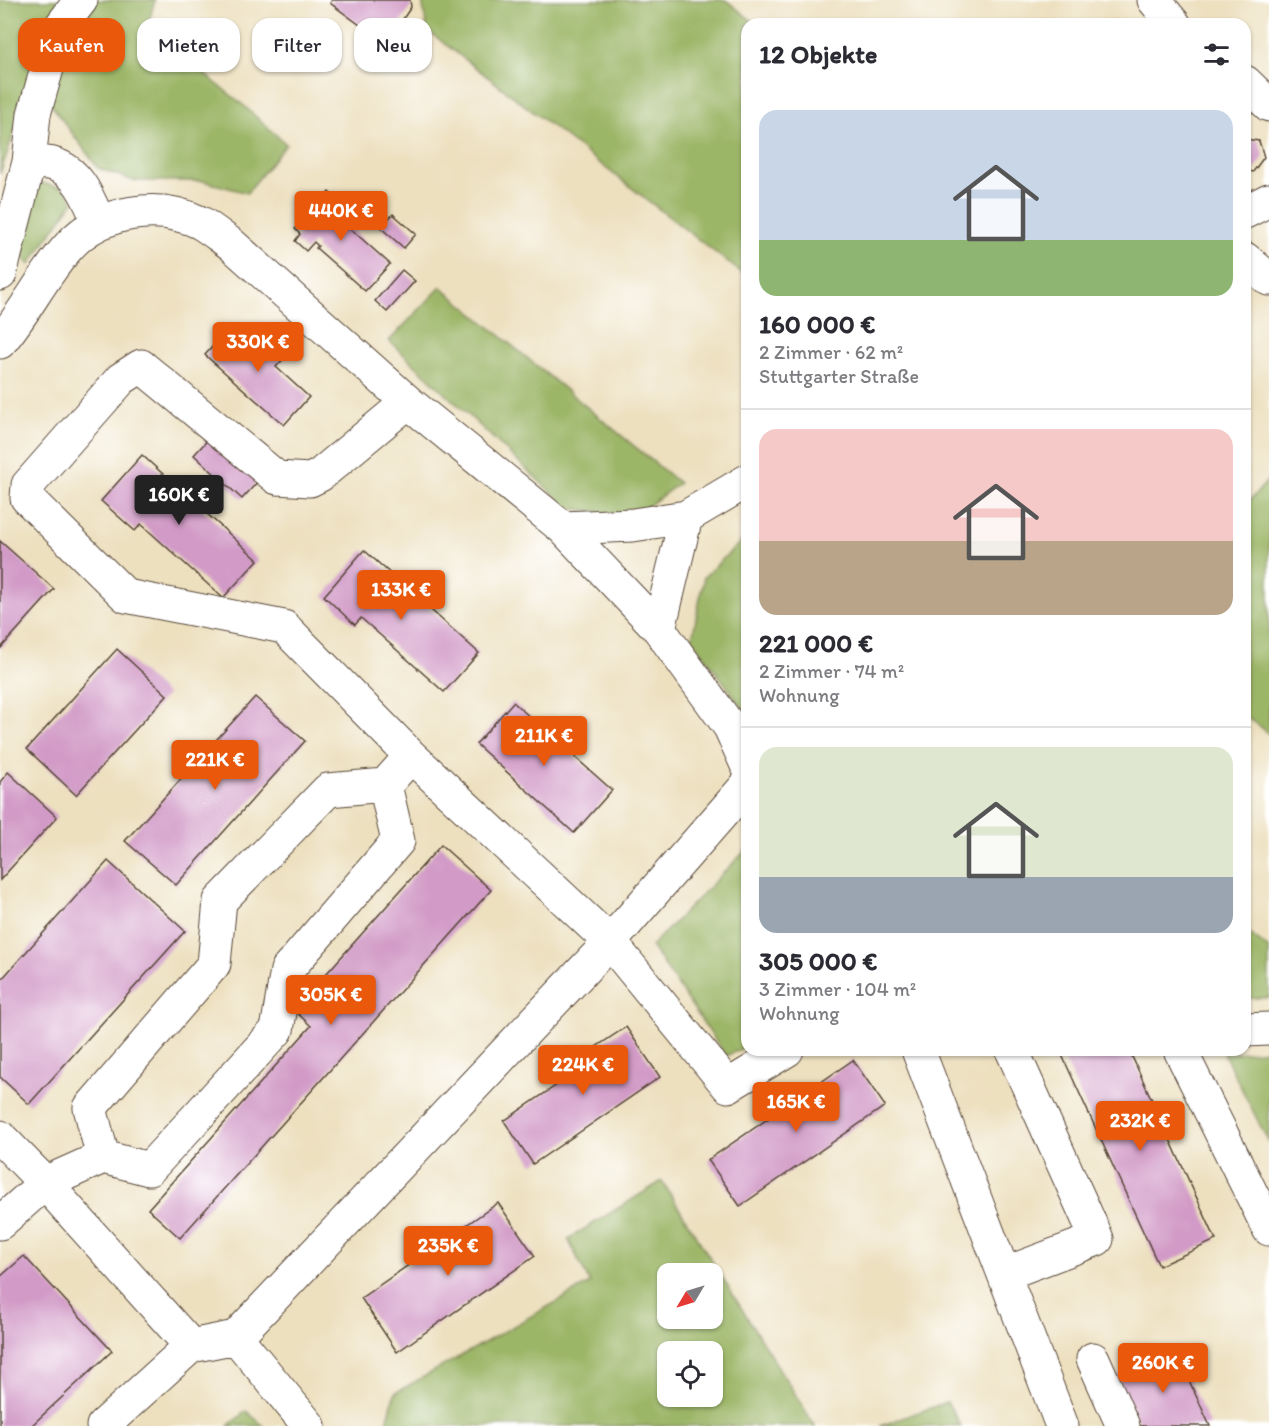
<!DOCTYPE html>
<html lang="de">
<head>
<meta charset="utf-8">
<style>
  :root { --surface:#fff; --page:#f7f7f7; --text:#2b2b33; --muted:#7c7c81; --line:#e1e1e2; --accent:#ea580c }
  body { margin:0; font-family:Itim,sans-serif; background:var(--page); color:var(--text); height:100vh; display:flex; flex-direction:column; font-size:22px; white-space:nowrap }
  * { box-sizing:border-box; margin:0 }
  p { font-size:20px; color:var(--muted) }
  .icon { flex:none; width:33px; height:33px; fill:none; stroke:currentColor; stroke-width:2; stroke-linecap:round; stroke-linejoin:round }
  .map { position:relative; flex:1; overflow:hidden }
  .side { position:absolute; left:741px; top:18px; width:510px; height:1038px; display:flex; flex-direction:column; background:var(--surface); border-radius:18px; box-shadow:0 2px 4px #0004 }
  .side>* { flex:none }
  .guide { position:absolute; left:18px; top:18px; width:570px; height:54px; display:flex; gap:12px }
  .needle { width:39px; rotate:232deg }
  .controls { position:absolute; left:657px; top:1263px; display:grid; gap:12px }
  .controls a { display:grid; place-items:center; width:66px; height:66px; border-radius:12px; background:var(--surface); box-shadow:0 2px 4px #0004; font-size:30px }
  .price { position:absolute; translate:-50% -51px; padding:0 14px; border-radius:6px; background:var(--accent); color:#fff; font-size:20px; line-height:39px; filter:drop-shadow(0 2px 3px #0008) }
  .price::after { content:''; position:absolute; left:50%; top:36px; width:18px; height:14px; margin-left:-9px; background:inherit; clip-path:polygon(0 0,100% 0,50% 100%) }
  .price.current { background:#222; color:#fff }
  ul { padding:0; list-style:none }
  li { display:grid; align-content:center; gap:12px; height:318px; padding:0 18px }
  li+li { border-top:2px solid var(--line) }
  li span { display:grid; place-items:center; height:186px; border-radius:18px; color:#555 }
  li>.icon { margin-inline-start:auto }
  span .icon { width:108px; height:108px; fill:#fffc; stroke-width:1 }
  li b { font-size:26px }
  h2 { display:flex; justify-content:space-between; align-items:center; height:72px; padding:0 18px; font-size:26px }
  .chip { padding:0 21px; border-radius:18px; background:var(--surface); box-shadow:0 2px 4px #0004; font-size:21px; line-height:54px }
  .chip.current { background:var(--accent); color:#fff }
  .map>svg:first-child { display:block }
  .forest { fill:#9cb667; stroke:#6c7042; stroke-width:1.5; fill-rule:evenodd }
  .building { fill:#d29bc7 }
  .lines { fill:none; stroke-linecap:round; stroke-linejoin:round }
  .minor-casing { stroke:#564536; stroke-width:35 }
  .minor { stroke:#fff; stroke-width:33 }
</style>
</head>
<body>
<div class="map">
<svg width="1269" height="1426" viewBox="0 0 1269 1426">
  <rect width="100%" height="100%" fill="#fff"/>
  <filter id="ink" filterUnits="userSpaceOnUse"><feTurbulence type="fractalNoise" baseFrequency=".0167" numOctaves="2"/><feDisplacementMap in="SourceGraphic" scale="12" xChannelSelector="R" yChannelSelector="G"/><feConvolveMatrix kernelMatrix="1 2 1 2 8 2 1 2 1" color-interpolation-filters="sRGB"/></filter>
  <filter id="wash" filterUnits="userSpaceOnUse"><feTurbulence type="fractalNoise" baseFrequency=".008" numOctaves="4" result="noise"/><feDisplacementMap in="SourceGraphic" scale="24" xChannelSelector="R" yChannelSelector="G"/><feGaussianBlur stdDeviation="1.35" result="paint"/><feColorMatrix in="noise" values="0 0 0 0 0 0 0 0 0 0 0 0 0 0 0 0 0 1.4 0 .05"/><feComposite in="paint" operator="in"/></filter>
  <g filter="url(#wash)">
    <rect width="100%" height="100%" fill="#ede0bf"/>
    <!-- forest -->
    <path class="forest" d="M0,0H155L147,28L242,104L286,144L247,193L203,181H134L98,168L32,79L0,174Z
      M422,0H726L756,24H747V277L427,30Z
      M33,181L66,189L73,202L29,265L18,249Z
      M441,287L679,483L635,516L568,508L389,341Z
      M1269,479V734L1245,715V506Z
      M747,536V714L692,639L704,577Z
      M747,849V1046L726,1056L651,946Z
      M1245,930L1269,949V998H1245Z
      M1269,1050V1143L1224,1054Z
      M662,1181L815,1426H386L395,1393L590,1283L568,1239ZM668,1274H712V1318H668ZM668,1352H712V1396H668Z
      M947,1402L961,1426H880Z
      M246,1411L264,1426H228Z"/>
    <g id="blocks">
      <!-- building -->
      <path class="building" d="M332,0H410L411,7L386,44L330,3Z
        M1245,139L1259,141L1264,157L1253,172L1245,170Z
        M329,192L351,212L343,222L390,264L365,291L316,248L318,246L314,242L306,251L295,241L300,234L295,229Z
        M393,214L416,234L404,248L381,228Z
        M402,270L415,281L387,312L375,301Z
        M230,327L251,346L261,334L286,356L276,367L309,397L284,425L205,355Z
        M213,434L261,478L242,499L194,455Z
        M142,455L258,560L223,598L141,524L135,531L101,501Z
        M0,541L54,589L0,649Z
        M364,550L479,653L444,692L361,618L355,625L324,596Z
        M117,649L167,695L76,795L27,749Z
        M255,697L305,741L176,885L125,841Z
        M513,702L612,790L574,833L476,744Z
        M8,772L57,817L0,880V782Z
        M441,845L491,890L180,1238L148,1209L311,1026L294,1010Z
        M108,861L185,931L29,1104L0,1077V981Z
        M626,1027L660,1077L533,1164L504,1121L595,1059L590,1051Z
        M1068,1050H1129L1216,1240L1159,1266L1061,1053Z
        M853,1060L885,1106L740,1206L708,1160Z
        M498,1203L535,1256L397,1352L361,1298Z
        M24,1256L112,1351L31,1426H0V1277Z
        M1175,1350L1210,1426H1140L1117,1376Z"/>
    </g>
  </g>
  <g filter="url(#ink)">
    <use href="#blocks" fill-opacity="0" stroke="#564536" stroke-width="1.5"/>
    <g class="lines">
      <defs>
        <path id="minor" d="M1154,0L1174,24
          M1245,82L1269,105
          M29,162C36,163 46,162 53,164C79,171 89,200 99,223
          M1245,212L1269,200
          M1245,259L1269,279
          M0,274L29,162L34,114L58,30L81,0
          M0,342C26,312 43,274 70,245C101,211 159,202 201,223C211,229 221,237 231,244L408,402L563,528L633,525L686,517L747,481
          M686,517L659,629L730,727L747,765
          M563,528L659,629
          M411,756L610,942L728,1086L787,1050
          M1245,1030L1269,1029
          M918,1050L1062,1426
          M1180,1050L1269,1229
          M0,1137L45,1183L103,1157L149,1169L277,1030L287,970L398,841L385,785
          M103,1157L90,1108L214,964L220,901L328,790L385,785L411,756L284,627L126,596L27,498L28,485L121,379L141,366L277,478L310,480L320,475L408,402
          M0,1223L45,1183L191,1346L236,1337L610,942L747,785
          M1004,1274L1097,1239L1012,1050
          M236,1337L309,1426
          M1093,1359L1123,1426
          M103,1426L191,1346"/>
      </defs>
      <!-- minor casing -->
      <use href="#minor" class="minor-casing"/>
      <!-- minor -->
      <use href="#minor" class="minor"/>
    </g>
  </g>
</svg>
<div class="controls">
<a><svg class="needle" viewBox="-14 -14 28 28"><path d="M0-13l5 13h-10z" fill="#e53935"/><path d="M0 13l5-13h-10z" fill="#7c7c81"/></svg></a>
<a><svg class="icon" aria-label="locate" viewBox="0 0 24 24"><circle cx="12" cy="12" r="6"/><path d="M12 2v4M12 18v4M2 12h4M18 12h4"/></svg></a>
</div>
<b class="price" style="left:341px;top:242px">440K €</b>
<b class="price" style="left:258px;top:373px">330K €</b>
<b class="price current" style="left:179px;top:526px">160K €</b>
<b class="price" style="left:401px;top:621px">133K €</b>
<b class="price" style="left:544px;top:767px">211K €</b>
<b class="price" style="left:215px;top:791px">221K €</b>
<b class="price" style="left:331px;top:1026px">305K €</b>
<b class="price" style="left:583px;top:1096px">224K €</b>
<b class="price" style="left:796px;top:1133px">165K €</b>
<b class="price" style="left:1140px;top:1152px">232K €</b>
<b class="price" style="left:448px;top:1277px">235K €</b>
<b class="price" style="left:1163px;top:1394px">260K €</b>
<div class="guide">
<a class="chip current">Kaufen</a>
<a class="chip">Mieten</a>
<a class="chip">Filter</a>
<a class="chip">Neu</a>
</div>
<section class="side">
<h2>12 Objekte<svg class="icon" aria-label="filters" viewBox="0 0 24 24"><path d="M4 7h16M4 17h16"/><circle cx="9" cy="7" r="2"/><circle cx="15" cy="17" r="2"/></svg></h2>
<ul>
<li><span style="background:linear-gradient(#c9d6e8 70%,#8fb573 0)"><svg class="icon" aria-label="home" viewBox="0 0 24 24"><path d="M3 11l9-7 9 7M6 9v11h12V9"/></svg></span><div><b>160 000 €</b><p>2 Zimmer · 62 m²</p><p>Stuttgarter Straße</p></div></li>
<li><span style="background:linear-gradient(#f6c9c9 60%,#b9a48a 0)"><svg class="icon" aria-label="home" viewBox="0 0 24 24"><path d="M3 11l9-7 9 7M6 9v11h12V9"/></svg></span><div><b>221 000 €</b><p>2 Zimmer · 74 m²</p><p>Wohnung</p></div></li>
<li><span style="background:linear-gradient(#dfe7d0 70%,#9aa5b1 0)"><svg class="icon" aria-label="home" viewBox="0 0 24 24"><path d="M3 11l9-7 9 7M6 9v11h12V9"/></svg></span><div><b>305 000 €</b><p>3 Zimmer · 104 m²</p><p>Wohnung</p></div></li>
</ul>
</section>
</div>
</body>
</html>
